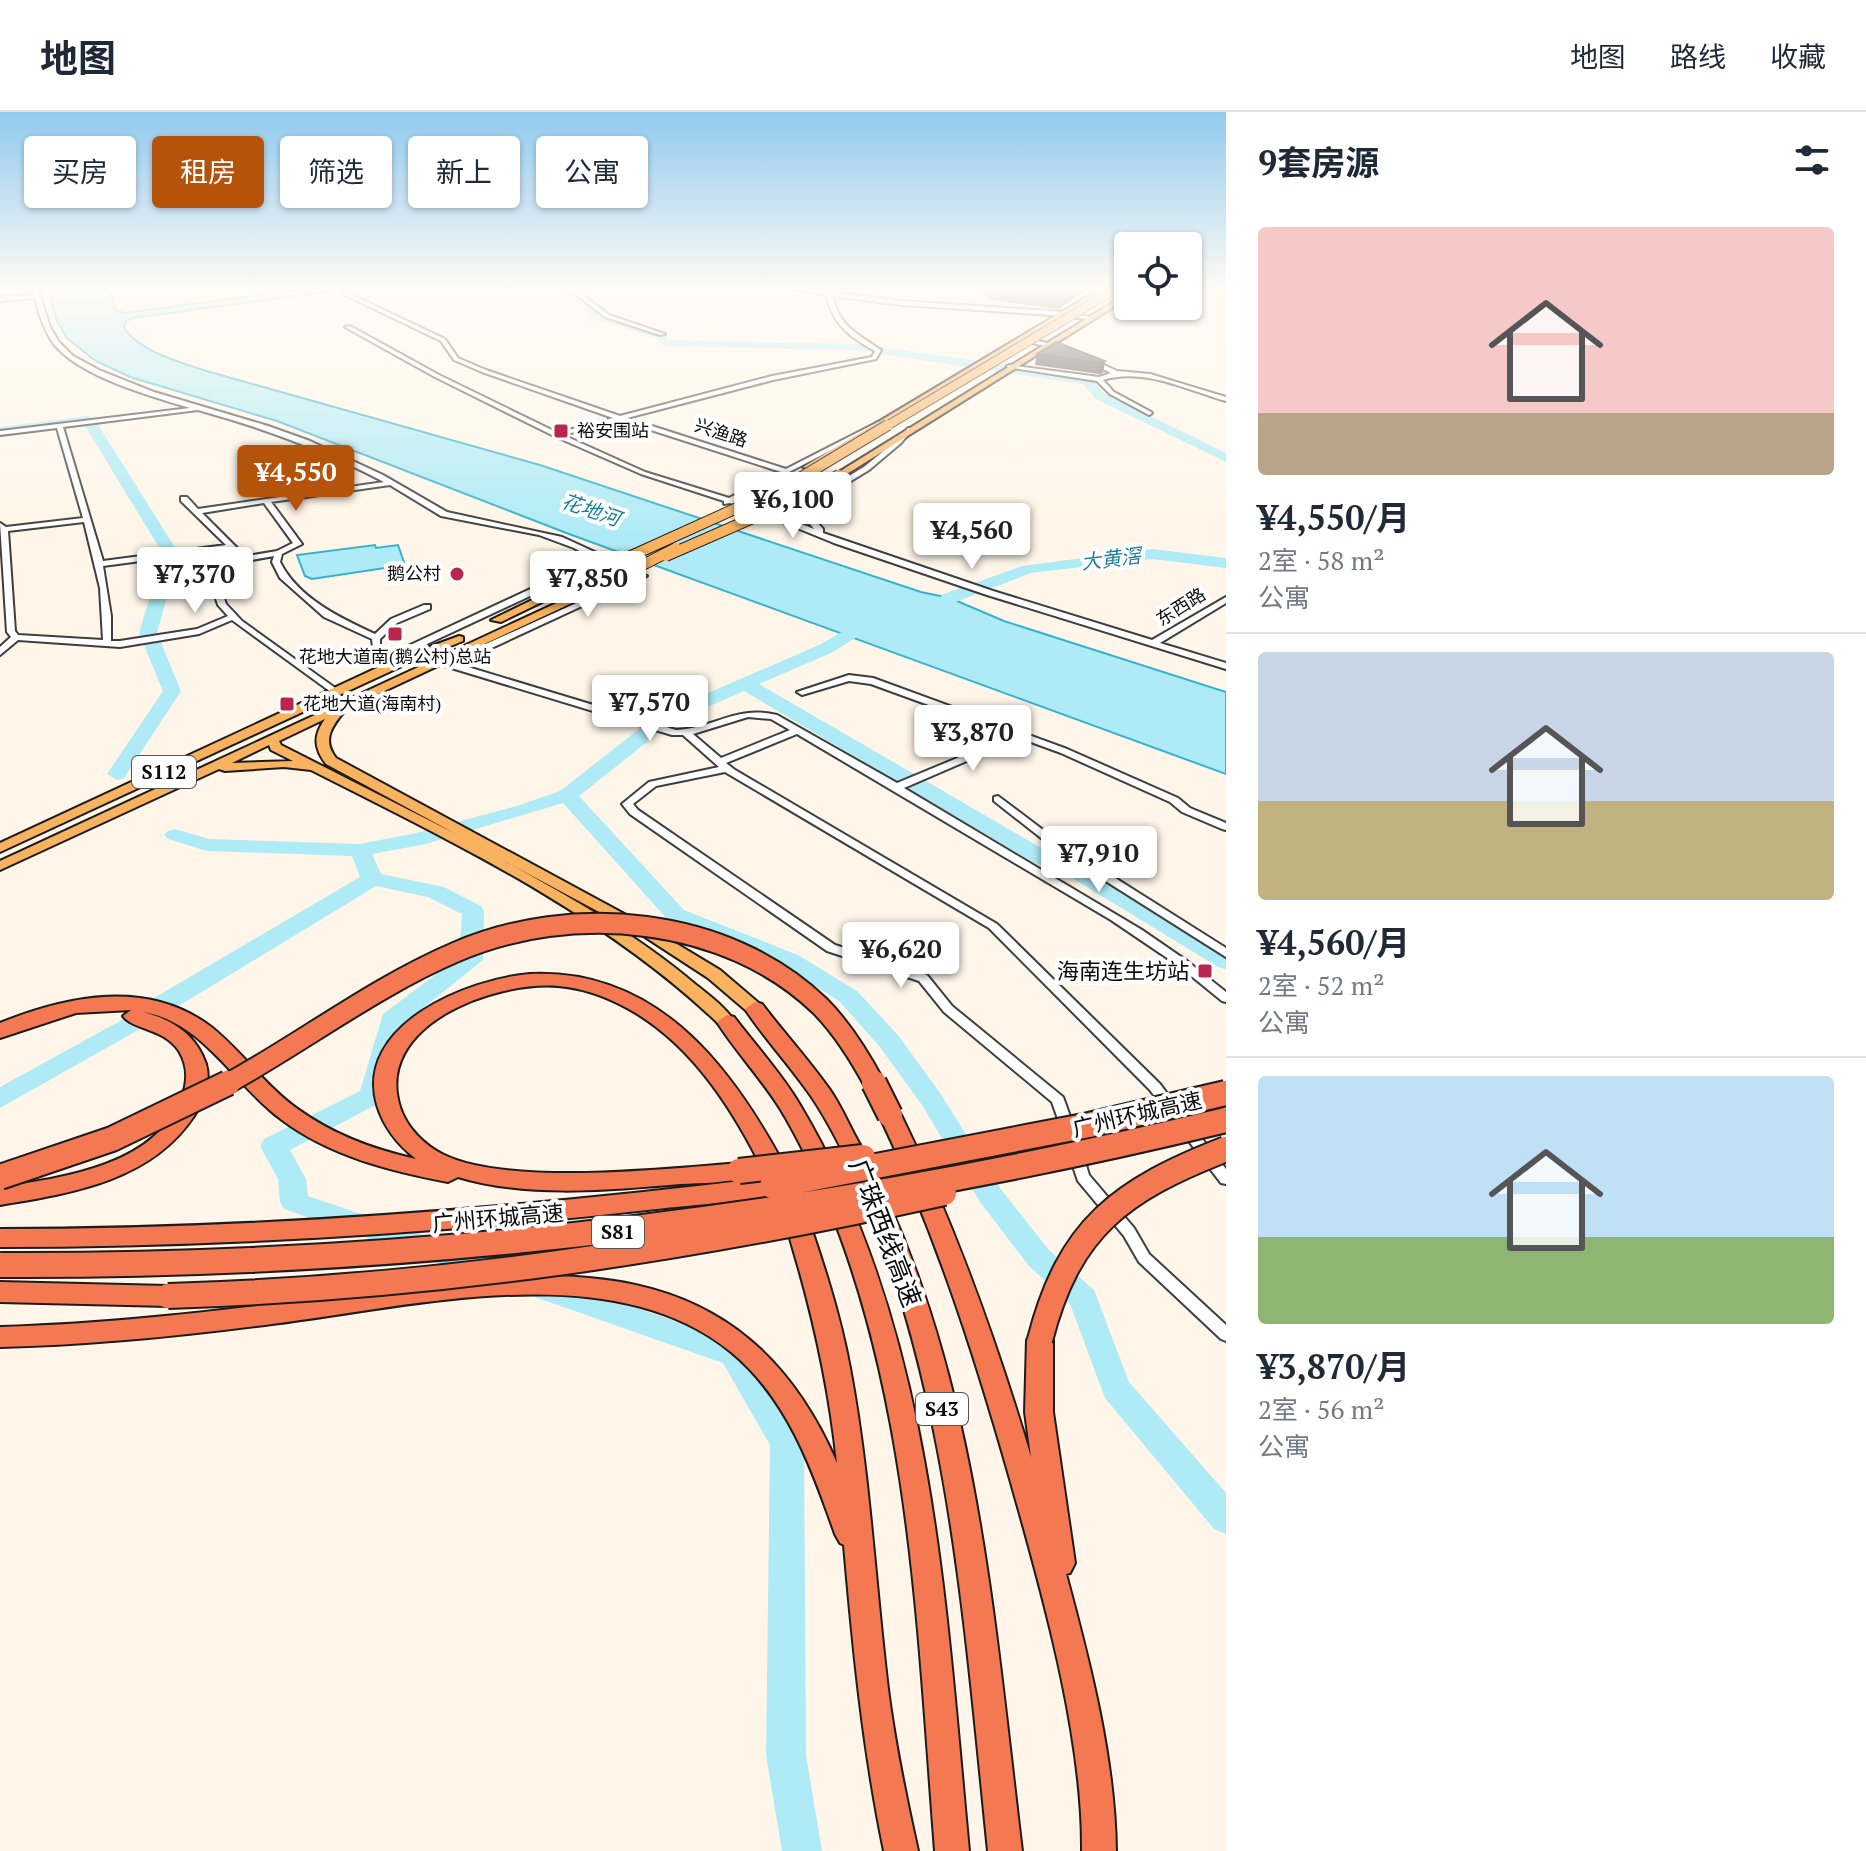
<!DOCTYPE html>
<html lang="zh">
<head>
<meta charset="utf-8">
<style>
  :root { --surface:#fff; --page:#f6f6f7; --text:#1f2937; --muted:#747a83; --line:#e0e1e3; --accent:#b45309 }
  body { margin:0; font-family:"PT Serif","Noto Sans SC",serif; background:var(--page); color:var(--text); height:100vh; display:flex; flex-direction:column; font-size:30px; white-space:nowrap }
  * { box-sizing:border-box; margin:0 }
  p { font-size:26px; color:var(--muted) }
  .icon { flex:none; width:44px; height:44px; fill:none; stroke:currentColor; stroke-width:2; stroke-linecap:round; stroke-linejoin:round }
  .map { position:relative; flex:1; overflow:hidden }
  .details { display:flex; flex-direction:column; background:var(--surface); width:640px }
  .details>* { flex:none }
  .guide { position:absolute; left:24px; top:24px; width:760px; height:72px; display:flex; gap:16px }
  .fabs { position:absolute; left:1114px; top:120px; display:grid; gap:16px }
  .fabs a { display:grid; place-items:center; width:88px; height:88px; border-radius:8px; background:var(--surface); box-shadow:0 2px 6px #0004; font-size:40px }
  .price { position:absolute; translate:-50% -68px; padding:0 18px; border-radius:8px; background:#fff; color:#222; font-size:26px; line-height:52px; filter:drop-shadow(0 2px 4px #0008) }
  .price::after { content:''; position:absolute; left:50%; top:48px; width:24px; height:18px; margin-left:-12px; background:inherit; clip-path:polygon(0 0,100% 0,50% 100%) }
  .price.current { background:var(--accent); color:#fff }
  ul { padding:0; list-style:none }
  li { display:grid; align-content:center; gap:16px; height:424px; padding:0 32px }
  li+li { border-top:2px solid var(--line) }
  li span { display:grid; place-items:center; height:248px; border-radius:8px; color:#555 }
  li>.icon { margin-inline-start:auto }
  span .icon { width:144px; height:144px; fill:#fffc; stroke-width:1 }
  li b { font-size:34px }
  h2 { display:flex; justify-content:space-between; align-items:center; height:96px; padding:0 32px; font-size:34px }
  .pill { padding:0 28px; border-radius:8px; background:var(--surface); box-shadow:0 2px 6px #0004; font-size:28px; line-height:72px }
  .pill.current { background:var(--accent); color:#fff }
  header { display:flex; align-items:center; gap:48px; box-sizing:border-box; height:112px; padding:0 40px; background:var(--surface); border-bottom:2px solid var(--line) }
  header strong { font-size:38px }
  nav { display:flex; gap:44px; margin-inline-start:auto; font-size:28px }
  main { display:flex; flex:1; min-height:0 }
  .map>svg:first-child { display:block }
  .water { fill:#afebf6; stroke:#36b2cc; stroke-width:2 }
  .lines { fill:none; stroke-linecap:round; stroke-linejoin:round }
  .river { fill:#afebf6; fill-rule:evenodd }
  .minor-casing { stroke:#3e3e3e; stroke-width:4 }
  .major-casing { stroke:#1c1c1c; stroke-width:4 }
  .highway-casing { stroke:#1c1c1c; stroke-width:4 }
  .minor { fill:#fff; fill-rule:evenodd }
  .major { fill:#f8b260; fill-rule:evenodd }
  .highway { fill:#f47952; fill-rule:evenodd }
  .major-bridge-far1-casing { stroke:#1c1c1c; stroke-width:10; stroke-linecap:butt }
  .major-bridge-casing { stroke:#1c1c1c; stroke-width:12; stroke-linecap:butt }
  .highway-bridge-far1-casing { stroke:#1c1c1c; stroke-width:23; stroke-linecap:butt }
  .highway-bridge-casing { stroke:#1c1c1c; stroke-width:28; stroke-linecap:butt }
  .major-bridge-far1 { stroke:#f8b260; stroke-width:8 }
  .major-bridge { stroke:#f8b260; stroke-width:10 }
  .highway-bridge-far1 { stroke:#f47952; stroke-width:19 }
  .highway-bridge { stroke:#f47952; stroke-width:24 }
  .wall { fill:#48403e }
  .shaded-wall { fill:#3b3432 }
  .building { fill:#544a48; stroke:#3b3432; stroke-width:2 }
  .poi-dot { fill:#ba244d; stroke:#fff; stroke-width:3 }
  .labels { text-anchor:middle; stroke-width:8; stroke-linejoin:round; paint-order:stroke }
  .far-poi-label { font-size:18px; fill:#0b0b0b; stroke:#fff; text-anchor:start }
  .far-street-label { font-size:18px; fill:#0b0b0b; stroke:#fff }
  .far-water-label { font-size:20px; font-style:italic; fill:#167f9b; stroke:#fff }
  .shield { fill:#fff; stroke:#545454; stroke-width:2 }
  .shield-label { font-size:20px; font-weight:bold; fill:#0b0b0b }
  .poi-label { font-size:22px; fill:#0b0b0b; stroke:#fff; text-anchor:end }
  .street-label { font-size:22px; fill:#0b0b0b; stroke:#fff }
  .near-street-label { font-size:26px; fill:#0b0b0b; stroke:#fff }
</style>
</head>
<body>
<header>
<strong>地图</strong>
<nav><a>地图</a><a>路线</a><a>收藏</a></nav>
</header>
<main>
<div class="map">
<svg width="1226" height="1739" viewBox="0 0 1226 1739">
  <rect width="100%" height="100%" fill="#fff6e9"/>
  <!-- water -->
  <path class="water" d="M48,177H109L116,199L125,201L303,177H345L133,206L126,209L124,215C136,238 180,250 203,258L540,353L921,480L950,486L1004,509L1226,580V662L569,422L277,309L130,265L94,248L67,226L57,209Z
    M375,433L376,436L398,433L405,453L312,467L305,464L297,443Z"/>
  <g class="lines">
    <!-- river -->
    <path class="river" d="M561,177H573L602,203L664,222L668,228L856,232L1001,252L1007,256L1001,260L856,238L665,234L656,226L594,207Z
      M1012,254L1091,266L1104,281L1226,341V350L1096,287L1083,272L1008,261L1006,258Z
      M88,304L95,308L179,442L157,521L181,579L124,666L117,668L107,662L163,579L139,521L163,442L84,312L0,323V315Z
      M1152,437L1226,446V456L1152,447L1031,461L956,490L922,510L914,505L944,482L1022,454Z
      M875,501L881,502L883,506L881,510L831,541L759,572L1050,741L1075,748L1226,840V857L1218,855L1059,758L1034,751L744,579L671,611L579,684L684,798L798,843L857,879L898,923L940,981L1000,1076L1049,1138L1094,1178L1129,1270L1226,1381V1422L1214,1417L1105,1286L1070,1192L1029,1154L980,1090L922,993L880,935L839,889L782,853L668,808L563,691L426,732L372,742L381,762L444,775L481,794L484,799L483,848L403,912L381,990L290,1038L306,1067L308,1084L509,1152L514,1160L509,1168L499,1172L284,1097L280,1090L278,1067L260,1034L264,1027L360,979L383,902L459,845L462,802L428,785L376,774L172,898H154L151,892L154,886L360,765L352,744L207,739L168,727L164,723L168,719L175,717L209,727L360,732L416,721L517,694L560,679L657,603L819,533Z
      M131,903L140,905L143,911L140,917L0,996V975Z
      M537,1162L745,1233L799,1321L804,1331L806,1643L822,1739H782L766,1643L770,1333L723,1251L526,1182L522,1174L526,1166Z"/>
    <defs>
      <path id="minor" d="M32,177H38L50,215L59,230L73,244L99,258L154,280L268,314L310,329L383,363L447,400L562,425L647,464L485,539L449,549L445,546L479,535L636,464L596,448L592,455L397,546L401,550L397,553L387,548L373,537L372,527L324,505L280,466L272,450L274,444L213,455L226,492L242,509L338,578V582L335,583L232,508L199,522L120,535L18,528L0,543V535L11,525L7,520L0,411L6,415L83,406L57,316L0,323V319L190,296C153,285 78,264 54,232C44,219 39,202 35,186L0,189V185L34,183ZM198,298C263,316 324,338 384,370L198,397L187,385H181V389L226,433L103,449L63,315ZM390,373L441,404L539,423L574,436L590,445L586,451L391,542L380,534V527L397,511L430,497V493H424L391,507L375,522C340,506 298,486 280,450L282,442L302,432L271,390ZM264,391L293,431L277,439L212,450L208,440L230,438L235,440L239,438L202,401ZM84,410L100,476L103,528L18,523L15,519L8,419ZM201,441L218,493L228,504L197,517L120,529H111V504L103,454Z
        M569,177H575L609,203L665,222L660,223L605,205Z
        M790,177H807L902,189L1065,200L1095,206L1092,208L1065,204L902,193L833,184C837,213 859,223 881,238L876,247L773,268L627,306L786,357L878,310H882V312L735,388L767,399L803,389L824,379L864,355L897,328L908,316H912V318L901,331L869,358L811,393L810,402L823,417V421L993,479L1152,528L1226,485V491L1160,531L1226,551V557L987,483L834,431L770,405L730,391L724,392V389L641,362L554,324L435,265L345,215L350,214L439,263L558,321L613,306L482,260L454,248L441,229L341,181L346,180L445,227L458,246L486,258L620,304L772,264L872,245L875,239C851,226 831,211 827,183ZM620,308L781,360L729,386L645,360L563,323ZM803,393L802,402L814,417L774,401Z
        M1022,225L1063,235L1064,236L1061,238L1020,228Z
        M1089,246L1117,259L1150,262L1226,285V289C1187,278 1143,255 1103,268L1114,280L1151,300L1152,301L1149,303L1110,282L1097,269L1006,255L1009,253L1099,265L1111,261L1087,249Z
        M438,546L676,618C715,616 736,593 777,603L897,671L967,642L926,622V618H932L975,638L1011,623L871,572L849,569L802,583L797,580L849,563L873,566L1067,637L1178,686L1190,696L1226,711V718L1222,717L1182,700L1170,690L1061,641L1020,626L904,676L1142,818L1187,849L1226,880V890L1222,889L1179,854L1111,808L797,622L726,651L735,658L997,812L1160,972L1177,995L1175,998H1165L1150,978L989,816L725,660L656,674L633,692L638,698L835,833L927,863L952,894L1063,985L1076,1021L1074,1024H1064L1052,990L944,900L919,869L827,839L630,702L622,692L649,670L719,655L683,623H672L435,551L434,549ZM748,605L771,607L790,618L721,646L693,622Z
        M998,684L1063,733L1226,836V845L1055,737L994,689V685Z
        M1186,1011L1191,1013L1226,1057V1072L1221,1071L1181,1019L1179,1016L1181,1013Z
        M1075,1034L1080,1036L1082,1039L1089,1063L1134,1116L1149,1142L1226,1213V1229L1221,1227L1139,1150L1124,1124L1078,1069L1068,1039L1070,1036Z"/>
      <path id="major" d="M1100,177H1109L811,357L803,355Z
        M1128,181V186L842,365L834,363Z
        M600,455L604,456V460L501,510L491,508Z
        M617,463L622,466L621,468L346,597C333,613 321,627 336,646L652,817L720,858L761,893L763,897L761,901H749L708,866L642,823L497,745C566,783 635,821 695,872C709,883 725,895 735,910L727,915L721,914C605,802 453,730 311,658L284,655L225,659L219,657L0,758V749ZM325,607C313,624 314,636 326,652L456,722L281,633L279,629ZM269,633L271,638L293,649L232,651Z
        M459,524L463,525V529L402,554L0,740V731L394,548Z"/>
      <path id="highway" d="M530,862C662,856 737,962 792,1068C789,1073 784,1077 780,1080C769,1088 684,1094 666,1096C444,1121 223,1135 0,1135V1117C257,1117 512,1097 767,1066C735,1000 693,932 627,896C605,884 582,876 558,874C494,869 374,913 400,995C407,1016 424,1033 444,1043C509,1074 666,1057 739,1051L747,1053L751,1059L747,1065C726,1071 702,1071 680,1072C609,1078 527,1086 458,1065L448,1070C390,1059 330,1044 282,1008C235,974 204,910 143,900C171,907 196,922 206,952C211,970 204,989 194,1004C151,1069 72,1081 0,1093V1075C62,1066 154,1054 181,987C188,971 188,954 179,939C164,916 133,918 123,904L131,898L76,901L0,926V911C67,884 147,867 210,914C242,939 265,974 299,998C334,1023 375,1038 416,1047C398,1033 384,1016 377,993C354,913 468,867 530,862Z
        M755,890L762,892C784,921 809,948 830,978C841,994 849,1013 859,1031C976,1246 993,1500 1022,1739H988C965,1518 950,1287 862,1080C848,1049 830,1012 811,984C790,954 765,927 745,897Z
        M727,903L734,905C756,934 782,962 800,993C933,1216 945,1487 969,1739H935C918,1523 911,1293 827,1090C814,1060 798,1026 781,998C762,967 736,940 717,910Z
        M890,995L898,998L901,1003C955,1113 996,1228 1031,1345L1025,1300L1027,1228L1031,1221L1040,1217L1049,1221L1053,1228V1300L1075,1451L1070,1461L1066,1462C1090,1551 1115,1647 1116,1739H1082C1083,1632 1048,1502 1019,1399C981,1263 940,1130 879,1003L882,998Z
        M793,1089L801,1092L805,1098C823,1150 840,1202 850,1256C870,1362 875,1470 888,1577C895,1632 906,1685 918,1739H884C863,1638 853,1536 844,1433L840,1431L835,1422C812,1356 787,1286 731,1240C612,1142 412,1195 272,1212C182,1224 91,1233 0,1235V1215C105,1212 209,1200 313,1187C525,1160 733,1112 837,1351C828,1264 808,1181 781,1098L785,1092Z
        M0,1170L168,1174L177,1177L181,1184L177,1191L168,1194L0,1190Z"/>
    </defs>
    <!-- minor casing -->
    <use href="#minor" class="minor-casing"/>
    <!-- major casing -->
    <use href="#major" class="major-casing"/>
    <!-- highway casing -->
    <use href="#highway" class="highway-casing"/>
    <!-- minor -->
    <use href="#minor" class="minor"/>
    <!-- major -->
    <use href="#major" class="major"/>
    <!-- highway -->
    <use href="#highway" class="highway"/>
    <defs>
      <path id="major-bridge-far1" d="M885,315L1116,177"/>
      <path id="major-bridge" d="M666,444L785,392L839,363
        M600,458L790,372L888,313
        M617,466L676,436"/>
      <path id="highway-bridge-far1" d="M225,973C302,931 374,875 456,840C571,790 727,804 820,894C843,917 860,945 875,973"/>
      <path id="highway-bridge" d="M874,971L890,1003
        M739,1059L863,1045
        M0,1065L112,1027L228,971
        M772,1074L1089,1013L1226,981
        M0,1153C414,1155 823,1106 1226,1008
        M168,1184C433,1176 686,1138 944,1081
        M1040,1228C1069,1115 1121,1078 1226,1037"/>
    </defs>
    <!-- major-bridge-far1 casing -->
    <use href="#major-bridge-far1" class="major-bridge-far1-casing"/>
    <!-- major-bridge casing -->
    <use href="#major-bridge" class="major-bridge-casing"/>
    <!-- highway-bridge-far1 casing -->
    <use href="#highway-bridge-far1" class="highway-bridge-far1-casing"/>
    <!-- highway-bridge casing -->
    <use href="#highway-bridge" class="highway-bridge-casing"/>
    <!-- major-bridge-far1 -->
    <use href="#major-bridge-far1" class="major-bridge-far1"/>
    <!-- major-bridge -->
    <use href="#major-bridge" class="major-bridge"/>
    <!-- highway-bridge-far1 -->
    <use href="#highway-bridge-far1" class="highway-bridge-far1"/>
    <!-- highway-bridge -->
    <use href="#highway-bridge" class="highway-bridge"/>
  </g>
  <!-- wall -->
  <path class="wall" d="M1087,177L1059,197L992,188L976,178Z
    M1037,242L1105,249L1103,261L1099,262L1035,253Z"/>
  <!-- shaded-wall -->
  <path class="shaded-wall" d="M1072,177H1087L1059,197L1061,184Z
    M1105,249L1103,261L1099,262L1101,251Z"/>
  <!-- building -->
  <path class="building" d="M1006,177H1072L1061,184Z
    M1056,230L1105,249L1101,251L1037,242Z"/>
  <!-- sky -->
  <linearGradient id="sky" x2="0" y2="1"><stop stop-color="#91caee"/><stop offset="0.42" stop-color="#fffbf5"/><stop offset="1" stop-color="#fffbf5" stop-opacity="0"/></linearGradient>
  <rect width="1226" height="421" fill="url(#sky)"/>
  <!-- markers -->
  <g class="poi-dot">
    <rect x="553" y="311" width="16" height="16" rx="4"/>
    <circle cx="457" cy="462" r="8"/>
    <rect x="387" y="514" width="16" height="16" rx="4"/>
    <rect x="279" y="584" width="16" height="16" rx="4"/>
    <rect x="1197" y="851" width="16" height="16" rx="4"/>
  </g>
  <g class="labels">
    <!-- far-poi labels -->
    <g class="far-poi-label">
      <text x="577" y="325">裕安围站</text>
      <text x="441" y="468" text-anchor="end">鹅公村</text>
      <text x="395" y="551" text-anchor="middle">花地大道南(鹅公村)总站</text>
      <text x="303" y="598">花地大道(海南村)</text>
    </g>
    <!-- far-street labels -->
    <g class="far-street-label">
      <text transform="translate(721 321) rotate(18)" y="6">兴渔路</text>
      <text transform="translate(1181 495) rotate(-32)" y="6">东西路</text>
    </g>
    <!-- far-water labels -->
    <g class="far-water-label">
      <text transform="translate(591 398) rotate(19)" y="7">花地河</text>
      <text transform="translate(1111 447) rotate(-7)" y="7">大黄滘</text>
    </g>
    <!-- shield labels -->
    <g class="shield">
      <rect x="132" y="644" width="64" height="32" rx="6"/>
      <rect x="592" y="1104" width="52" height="32" rx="6"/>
      <rect x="916" y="1281" width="52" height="32" rx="6"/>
    </g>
    <g class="shield-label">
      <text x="164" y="667">S112</text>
      <text x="618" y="1127">S81</text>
      <text x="942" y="1304">S43</text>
    </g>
    <!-- poi labels -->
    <g class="poi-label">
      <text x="1189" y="867">海南连生坊站</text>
    </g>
    <!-- street labels -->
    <g class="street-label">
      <text transform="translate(1137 1002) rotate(-13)" y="8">广州环城高速</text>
      <text transform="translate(498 1106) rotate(-5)" y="8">广州环城高速</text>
    </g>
    <!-- near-street labels -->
    <g class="near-street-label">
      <text transform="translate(885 1121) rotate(69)" y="9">广珠西线高速</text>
    </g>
  </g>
</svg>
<div class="fabs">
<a><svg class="icon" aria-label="locate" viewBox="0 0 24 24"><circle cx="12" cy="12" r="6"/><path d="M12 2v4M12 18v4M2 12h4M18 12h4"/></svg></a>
</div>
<b class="price current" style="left:296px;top:401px">¥4,550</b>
<b class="price" style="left:793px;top:428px">¥6,100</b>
<b class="price" style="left:972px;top:459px">¥4,560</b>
<b class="price" style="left:195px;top:503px">¥7,370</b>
<b class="price" style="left:588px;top:507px">¥7,850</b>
<b class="price" style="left:650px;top:631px">¥7,570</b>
<b class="price" style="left:973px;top:661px">¥3,870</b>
<b class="price" style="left:1099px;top:782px">¥7,910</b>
<b class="price" style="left:901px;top:878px">¥6,620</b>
<div class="guide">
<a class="pill">买房</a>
<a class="pill current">租房</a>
<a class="pill">筛选</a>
<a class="pill">新上</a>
<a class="pill">公寓</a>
</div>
</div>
<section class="details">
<h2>9套房源<svg class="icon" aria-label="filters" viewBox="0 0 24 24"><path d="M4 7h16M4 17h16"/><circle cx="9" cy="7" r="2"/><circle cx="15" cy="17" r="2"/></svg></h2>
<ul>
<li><span style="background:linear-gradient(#f6c9c9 75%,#b9a48a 0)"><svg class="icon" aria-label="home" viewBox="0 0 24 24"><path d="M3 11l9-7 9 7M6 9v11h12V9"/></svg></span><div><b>¥4,550/月</b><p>2室 · 58 m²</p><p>公寓</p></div></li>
<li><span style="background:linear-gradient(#c9d6e8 60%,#c2b280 0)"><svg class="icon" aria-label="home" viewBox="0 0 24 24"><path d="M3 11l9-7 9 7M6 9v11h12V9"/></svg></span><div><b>¥4,560/月</b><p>2室 · 52 m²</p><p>公寓</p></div></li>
<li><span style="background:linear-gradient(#bfe0f5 65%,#8fb573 0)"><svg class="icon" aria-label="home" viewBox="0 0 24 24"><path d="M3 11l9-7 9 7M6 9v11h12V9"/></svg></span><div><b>¥3,870/月</b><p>2室 · 56 m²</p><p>公寓</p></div></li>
</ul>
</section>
</main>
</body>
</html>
